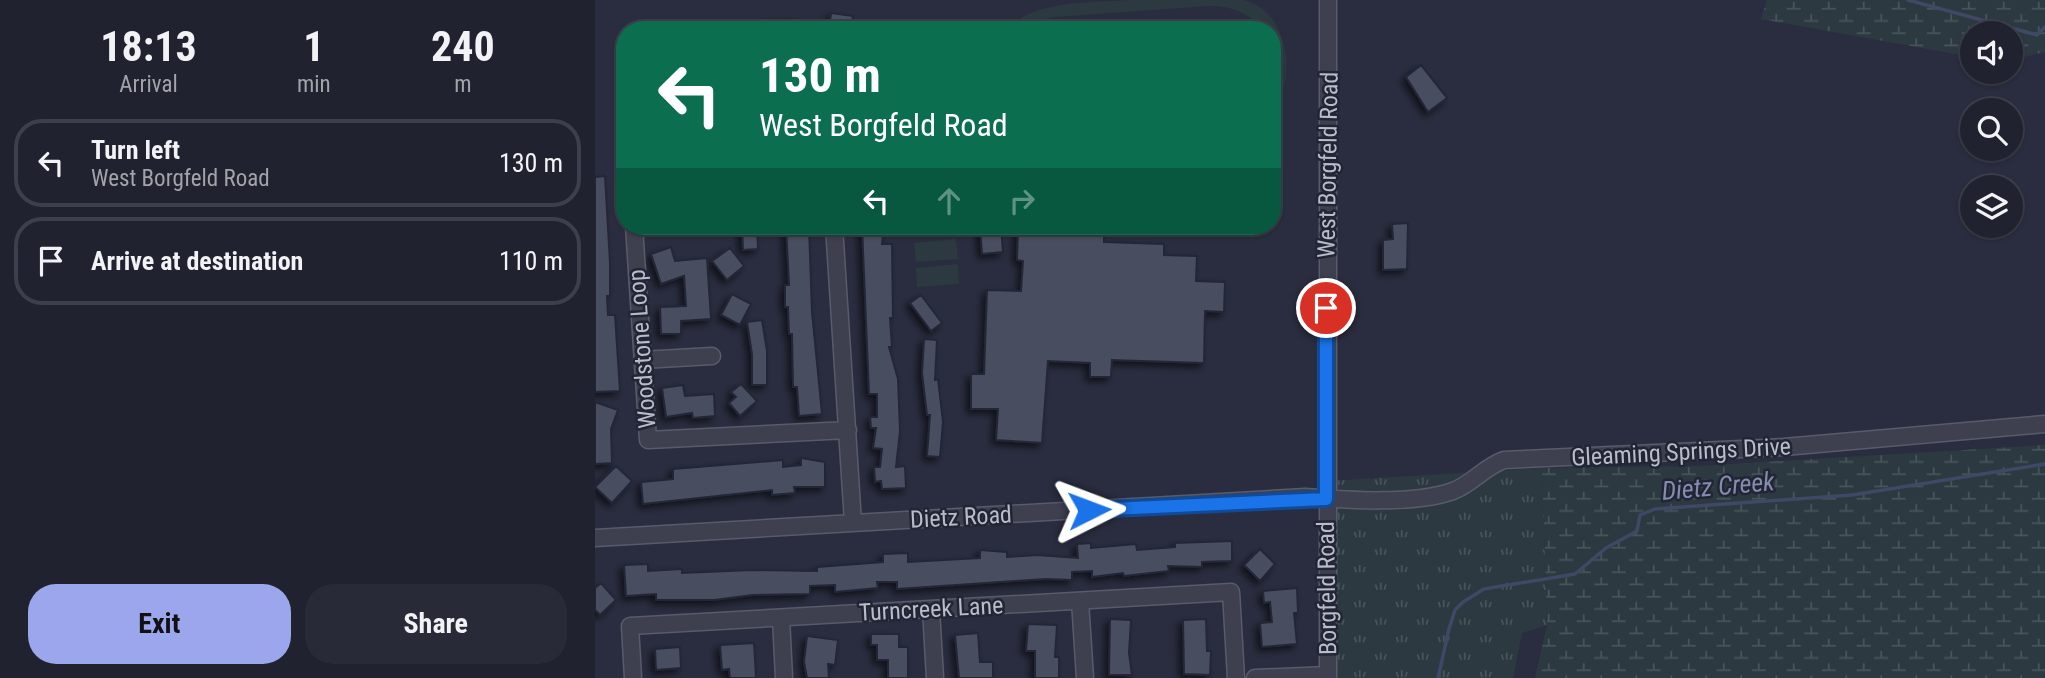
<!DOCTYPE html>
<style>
body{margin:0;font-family:"Roboto Condensed",sans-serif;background:#282a37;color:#f1f3f6;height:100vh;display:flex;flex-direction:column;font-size:26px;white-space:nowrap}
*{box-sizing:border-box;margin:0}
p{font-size:23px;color:#a2a4aa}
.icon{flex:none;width:38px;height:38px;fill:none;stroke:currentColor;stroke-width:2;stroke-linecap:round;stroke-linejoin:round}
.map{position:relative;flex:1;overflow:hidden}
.sheet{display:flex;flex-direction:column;background:#20222f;width:595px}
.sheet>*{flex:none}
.hud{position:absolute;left:21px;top:21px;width:665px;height:214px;border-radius:28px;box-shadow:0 2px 5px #0004,0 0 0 2px #3d3f4b;background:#0b6e4f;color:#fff;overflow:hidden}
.fabs{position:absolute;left:1365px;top:21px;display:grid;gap:14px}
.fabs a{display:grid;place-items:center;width:63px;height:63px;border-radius:50%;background:#20222f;box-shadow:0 2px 5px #0004,0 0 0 2px #3d3f4b;font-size:35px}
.pin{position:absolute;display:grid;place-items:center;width:60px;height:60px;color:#fff;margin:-30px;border:4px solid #fff;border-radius:50%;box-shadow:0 2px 7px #0007}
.me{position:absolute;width:77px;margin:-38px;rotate:87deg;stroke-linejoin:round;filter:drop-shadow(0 0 5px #0008)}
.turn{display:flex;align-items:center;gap:24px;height:147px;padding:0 28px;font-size:32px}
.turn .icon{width:91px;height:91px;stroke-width:2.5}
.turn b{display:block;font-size:49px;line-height:60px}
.lanes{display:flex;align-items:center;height:66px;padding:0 28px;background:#0003;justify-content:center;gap:35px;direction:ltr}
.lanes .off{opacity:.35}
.eta{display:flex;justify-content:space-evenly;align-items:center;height:119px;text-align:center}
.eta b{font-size:42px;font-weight:700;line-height:49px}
.action{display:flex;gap:14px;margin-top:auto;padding:14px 28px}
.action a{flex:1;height:80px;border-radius:28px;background:#9ca6ed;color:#111;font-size:28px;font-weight:700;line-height:80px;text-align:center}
.action a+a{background:#282a37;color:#f1f3f6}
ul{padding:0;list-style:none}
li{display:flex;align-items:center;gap:21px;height:88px;margin:0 14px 10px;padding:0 14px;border:4px solid #3d3f4b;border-radius:28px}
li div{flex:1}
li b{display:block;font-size:26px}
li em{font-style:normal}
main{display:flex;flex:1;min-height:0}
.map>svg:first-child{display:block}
</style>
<main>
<section class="sheet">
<div class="eta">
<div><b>18:13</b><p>Arrival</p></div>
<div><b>1</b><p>min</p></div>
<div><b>240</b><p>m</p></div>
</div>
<ul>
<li><svg class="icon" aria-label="left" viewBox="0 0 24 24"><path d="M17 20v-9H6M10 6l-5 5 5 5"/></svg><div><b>Turn left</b><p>West Borgfeld Road</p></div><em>130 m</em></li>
<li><svg class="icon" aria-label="arrive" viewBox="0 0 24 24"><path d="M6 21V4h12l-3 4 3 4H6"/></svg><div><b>Arrive at destination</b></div><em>110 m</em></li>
</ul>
<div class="action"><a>Exit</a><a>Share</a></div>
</section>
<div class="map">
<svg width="1450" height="678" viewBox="0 0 1450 678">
<defs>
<pattern id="wetland-marsh" width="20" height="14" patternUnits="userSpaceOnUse" patternTransform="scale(1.75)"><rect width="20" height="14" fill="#2c3940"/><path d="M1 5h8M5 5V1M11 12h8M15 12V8" fill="none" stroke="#48545a"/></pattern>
<pattern id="park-tufts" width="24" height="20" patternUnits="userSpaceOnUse" patternTransform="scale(1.75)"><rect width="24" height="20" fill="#2c3940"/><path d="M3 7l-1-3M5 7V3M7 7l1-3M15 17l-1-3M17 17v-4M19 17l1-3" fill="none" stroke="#48545a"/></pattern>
<filter id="shadow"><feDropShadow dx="-4" dy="4" stdDeviation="3.5" flood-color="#0009"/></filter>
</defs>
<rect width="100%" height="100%" fill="#2a2d3f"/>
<path fill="#2c3940" d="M533,0C561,0 588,0 615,0C625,0 638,0 648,0C696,11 702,80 677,114L682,64L677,30H669C654,13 637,6 614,6L459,17C441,20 428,30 409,30C441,0 491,3 533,0Z
M635,19L636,30H484Z
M361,239L363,259L321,262L319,243Z
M363,264L364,284L322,287L321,268Z"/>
<path fill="url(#wetland-marsh)" d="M1172,0H1450V52L1416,60V33H1377V57L1166,19Z
M1450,445V678H940L952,625L947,468L1104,466Z"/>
<path fill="url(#park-tufts)" d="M947,468L952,625L927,633L918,678H733V481Z"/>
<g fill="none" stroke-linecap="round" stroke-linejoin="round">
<path stroke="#414766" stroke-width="3.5" d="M1313,0L1442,35L1450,27
M843,678L854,629L860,610L868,602L889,589L980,574L1011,548L1042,531L1045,515L1060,509L1257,495L1450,464"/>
</g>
<path fill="#494d61" stroke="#242737" stroke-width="2" filter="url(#shadow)" d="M236,13L258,16L256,30H234Z
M195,19L225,26V30H156L155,23Z
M826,65L852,98L833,112L811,77Z
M10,176L15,263V296H12L13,315H20L25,391L0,392V177Z
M813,223L812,269L788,270V240L798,239L797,224Z
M147,226H162L163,249L148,250Z
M191,226H214L217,312L227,414L204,416L202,387H198L197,334H194L193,307H190V285H194Z
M267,226H289L287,244H297L298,318H295L297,347H294L303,379L305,431L301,467L310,466L311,488L287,489L286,481L280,482L279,467H285L287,449L278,448L281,428H276L275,417H282V394H274Z
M385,226H406L408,252L387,254Z
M423,226H509V242L569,244V255L602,256L601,281L630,282L629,312L610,311L609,363L517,360L516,377H495V363L453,361L447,443L401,440L403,409H376V374H389L392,290L426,291L428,261L422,260Z
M76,247L80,261L112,258L116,319L86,321V334H66L65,307L91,306L89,276L66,284L56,254Z
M135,248L149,266L132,280L117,261Z
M137,294L156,304L145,325L126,315Z
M326,295L347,323L336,331L315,303Z
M167,320L172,351V385H157V354L152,322Z
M329,339L342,340L340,380L343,379L348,422L345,457L332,456L335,415H332L327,373Z
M146,384L162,401L145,416L134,403L141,397L136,392Z
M88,385L90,396L119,394L120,416L98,418L97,413L71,417L67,388Z
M0,402L23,410L16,429L17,463L0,464Z
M206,458L230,462V487H199L200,493L177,495V490L48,504L46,482L78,479V469L188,460V467L206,465Z
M21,466L37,481L17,503L0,487Z
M637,541V561L607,562V567L573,566L574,571L529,576L528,573L497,577V571L477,572V580L451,579L302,589V582H282L283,588L240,592V585L215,586V594L158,595L119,600H61V594L31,596L29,565L53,564V571L87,569V573L157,570L222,571V567L288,562V554L313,553V562L385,558V550L412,552V557L442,555L483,558L482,544L496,543V548L541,544L542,550L580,547V543Z
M665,549L680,564L665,581L649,565Z
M6,583L21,600L5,615L0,610V588Z
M702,588L703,613H699L702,644L667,647L665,623L677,622L675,602L669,603L668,591Z
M515,619L536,620L534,653L537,675H514Z
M611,619L612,651H616L615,675L589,674L588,620Z
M433,624L462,625L460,657H464V678H440V651H431Z
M383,633L385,662H398V678H364L360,635Z
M276,634H304V647H313V678H293V660H282V645H276Z
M212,636L243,640L240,665L233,664L234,678H212L209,662Z
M159,643L161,678H135L134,669L127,670L125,645Z
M85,647L86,668L61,670L60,649Z"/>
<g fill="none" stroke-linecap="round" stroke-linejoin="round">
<defs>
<path id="minor" d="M733,0V678
M30,87V102
M39,226L53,440L253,430
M239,226L258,523
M47,360L117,356
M0,538L710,497C751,500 819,505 858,491C877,484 889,467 909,460L1189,447L1450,424
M485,601L490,678
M336,609L340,678
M186,618L189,678
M38,678L35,626L636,592L641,678
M660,678L733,675"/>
</defs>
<use href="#minor" stroke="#585b6a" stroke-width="19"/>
<use href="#minor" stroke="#3e4050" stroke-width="16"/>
</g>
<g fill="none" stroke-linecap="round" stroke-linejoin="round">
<defs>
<path id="route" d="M494,510L731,499V308"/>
</defs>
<use href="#route" stroke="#114b97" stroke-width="18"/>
<use href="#route" stroke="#1a73e8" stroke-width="12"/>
</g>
<g text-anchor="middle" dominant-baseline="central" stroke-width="5" stroke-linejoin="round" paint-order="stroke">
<g font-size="24" fill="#babcca" stroke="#222535">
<text transform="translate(733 165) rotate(-89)">West Borgfeld Road</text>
<text transform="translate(47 349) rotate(-94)">Woodstone Loop</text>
<text transform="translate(1086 452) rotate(-3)">Gleaming Springs Drive</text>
<text transform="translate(366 517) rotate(-3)">Dietz Road</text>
<text transform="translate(732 588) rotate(-91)">Borgfeld Road</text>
<text transform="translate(336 609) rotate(-3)">Turncreek Lane</text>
</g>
<g font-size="26" font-style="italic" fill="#868cad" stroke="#222535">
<text transform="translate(1123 486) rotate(-5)">Dietz Creek</text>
</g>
</g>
</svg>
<div class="fabs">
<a><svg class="icon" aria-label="sound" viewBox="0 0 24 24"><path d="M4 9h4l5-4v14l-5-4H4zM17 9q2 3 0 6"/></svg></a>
<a><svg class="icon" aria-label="search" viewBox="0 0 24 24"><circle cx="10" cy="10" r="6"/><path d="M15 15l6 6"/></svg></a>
<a><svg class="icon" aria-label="layers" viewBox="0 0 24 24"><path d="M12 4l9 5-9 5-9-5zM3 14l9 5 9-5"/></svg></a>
</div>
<div class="pin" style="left:731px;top:308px;background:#d93025"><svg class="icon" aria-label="arrive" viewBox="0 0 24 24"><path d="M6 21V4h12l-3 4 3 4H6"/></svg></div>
<svg class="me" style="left:494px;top:510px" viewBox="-20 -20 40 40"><path d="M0-17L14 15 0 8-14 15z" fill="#1a73e8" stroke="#fff" stroke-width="4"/></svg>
<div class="hud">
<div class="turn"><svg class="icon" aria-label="left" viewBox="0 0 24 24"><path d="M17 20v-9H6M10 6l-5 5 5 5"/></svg><div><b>130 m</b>West Borgfeld Road</div></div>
<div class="lanes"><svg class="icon" aria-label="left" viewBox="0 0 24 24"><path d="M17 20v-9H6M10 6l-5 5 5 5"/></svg><svg class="icon off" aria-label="ahead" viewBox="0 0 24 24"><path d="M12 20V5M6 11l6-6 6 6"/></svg><svg class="icon off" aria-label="right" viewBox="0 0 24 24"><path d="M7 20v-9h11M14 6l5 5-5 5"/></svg></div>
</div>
</div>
</main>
